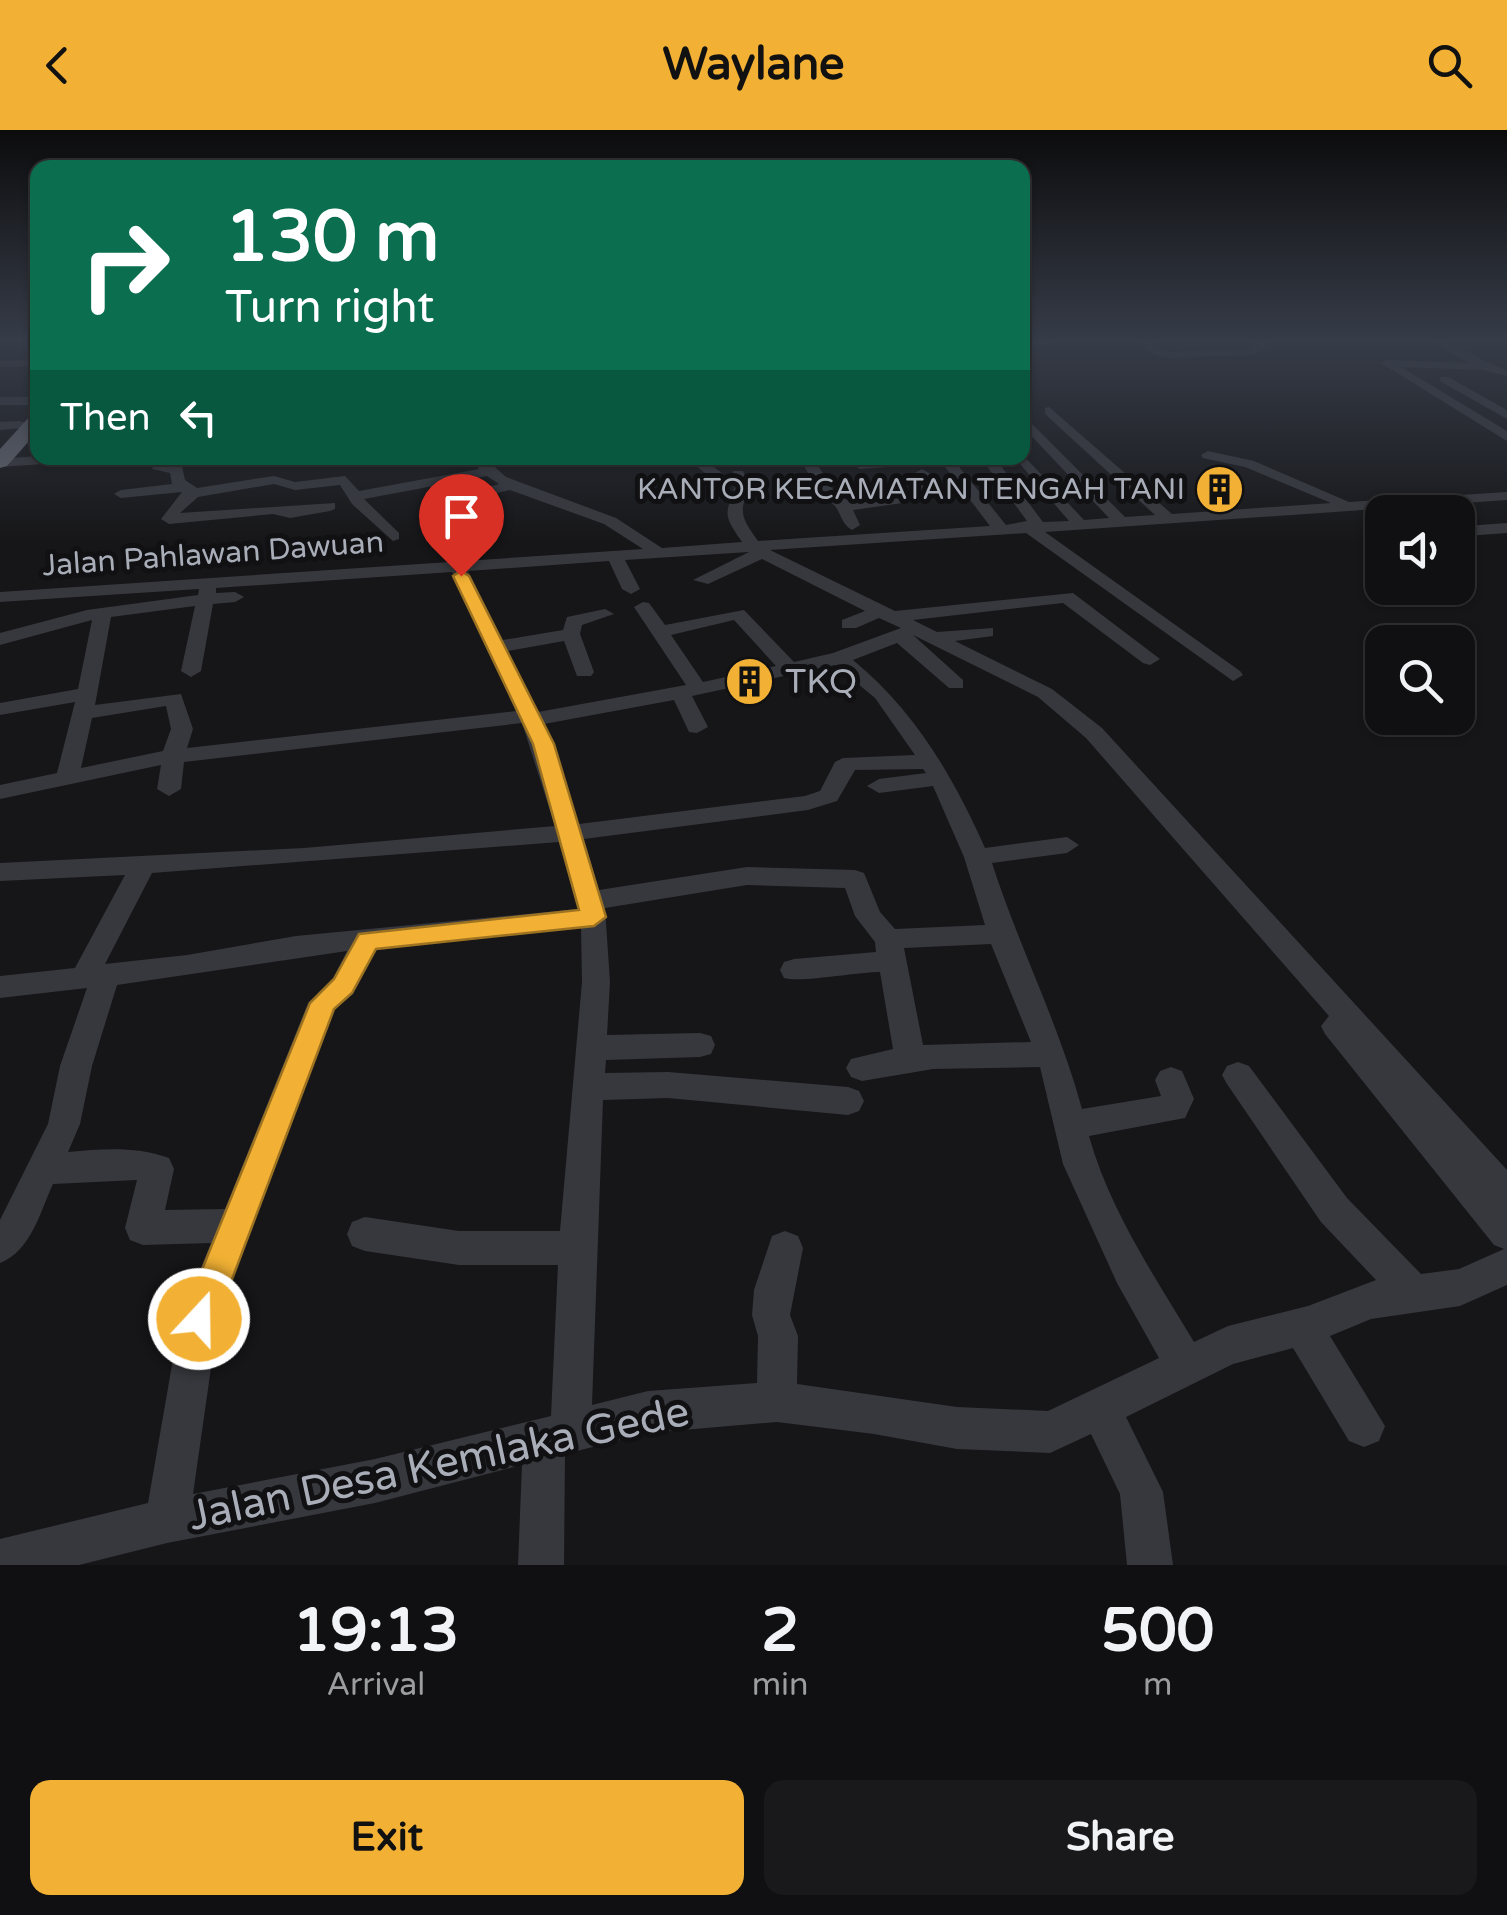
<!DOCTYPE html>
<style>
body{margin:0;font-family:"Varela Round",sans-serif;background:#19191b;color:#f1f3f6;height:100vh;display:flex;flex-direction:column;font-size:38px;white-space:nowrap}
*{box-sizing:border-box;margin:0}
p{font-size:32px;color:#9c9d9f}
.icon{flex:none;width:55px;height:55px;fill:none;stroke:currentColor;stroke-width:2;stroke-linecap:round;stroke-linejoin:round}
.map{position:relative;height:1435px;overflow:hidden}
.panel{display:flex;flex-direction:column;background:#101012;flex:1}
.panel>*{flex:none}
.hud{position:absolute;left:30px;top:30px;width:1000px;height:305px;border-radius:20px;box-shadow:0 2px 8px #0004,0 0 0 2px #303032;background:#0b6e4f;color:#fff;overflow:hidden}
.tools{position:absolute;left:1365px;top:365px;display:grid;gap:20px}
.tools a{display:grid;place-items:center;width:110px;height:110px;border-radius:20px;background:#101012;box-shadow:0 2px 8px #0004,0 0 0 2px #303032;font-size:50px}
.pin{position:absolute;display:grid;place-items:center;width:85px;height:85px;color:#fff;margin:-102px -42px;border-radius:50% 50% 50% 0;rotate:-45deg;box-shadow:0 0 10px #0007}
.pin .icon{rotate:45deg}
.me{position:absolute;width:110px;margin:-55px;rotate:21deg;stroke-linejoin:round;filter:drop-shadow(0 0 8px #0008)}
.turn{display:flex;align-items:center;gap:35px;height:210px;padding:0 30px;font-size:45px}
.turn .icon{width:130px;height:130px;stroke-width:2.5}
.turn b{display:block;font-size:70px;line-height:85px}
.then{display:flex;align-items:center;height:95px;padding:0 30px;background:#0003;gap:20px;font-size:38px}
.eta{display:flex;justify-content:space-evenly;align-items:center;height:170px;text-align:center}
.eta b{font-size:60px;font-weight:700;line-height:70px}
.cta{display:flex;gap:20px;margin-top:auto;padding:20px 30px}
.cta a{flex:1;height:115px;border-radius:20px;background:#f2b134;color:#111;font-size:40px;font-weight:700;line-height:115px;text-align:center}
.cta a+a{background:#19191b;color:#f1f3f6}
header{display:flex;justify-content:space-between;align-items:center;height:130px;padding:0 30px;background:#f2b134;color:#111;font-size:45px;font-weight:700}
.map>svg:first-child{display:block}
</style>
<header><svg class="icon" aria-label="back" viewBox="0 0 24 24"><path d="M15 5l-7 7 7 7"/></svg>Waylane<svg class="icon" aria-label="search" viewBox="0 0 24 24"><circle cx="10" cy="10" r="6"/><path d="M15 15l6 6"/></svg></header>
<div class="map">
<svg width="1507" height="1435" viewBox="0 0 1507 1435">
<rect width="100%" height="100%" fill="#161618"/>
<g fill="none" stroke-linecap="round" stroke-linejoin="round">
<path fill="#37383d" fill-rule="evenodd" d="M1022,212H1054L1055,214L1022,218Z
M1139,212H1151L1169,222L1252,219V212H1263L1266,217L1255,225L1169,228L1155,225Z
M1435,212C1460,212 1482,233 1507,240V246L1483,240L1401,237L1507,301V311L1381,233L1387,230L1468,233Z
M38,230V236L0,237V231Z
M1440,247H1448L1507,280V289L1440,251Z
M0,267H38V275H0Z
M1049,277L1172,384L1331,373L1245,337L1203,328L1201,325L1208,321L1254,331L1349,372L1507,362V370L1045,402L1240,541L1243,545L1233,551L1026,403L770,420L895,481L1073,463L1160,529L1150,535L1143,533L1063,473L913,490L937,502L993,498V506L955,511L1052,559L1102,598L1507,1040V1155L1460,1176L1371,1189L1330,1206L1385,1296L1379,1311L1364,1317L1349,1311L1293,1218L1233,1234L1126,1287L1163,1362L1173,1435H1127L1120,1364L1091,1304L1050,1323L957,1319L874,1304L777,1292L648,1303L565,1324L564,1435H518L522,1335L375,1373L167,1413L79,1435H0V1409L148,1373L180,1189L211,1113L143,1115L130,1110L125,1098L137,1050L53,1054C40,1082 31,1121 0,1133V1090L48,994L60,936L87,858L0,868V846L75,838L125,745L0,751V733L304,718L555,696L522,593L184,632L181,659L169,666L157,659L161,635L0,669V655L57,643L75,572L0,585V573L78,559L92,490L0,515V503L87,480L198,465L199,459L0,472V462L643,419L604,394L510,360L461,371V365L499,354L487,346L364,369L399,403V409L393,411L352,374L340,355L295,360L274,354L198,367L180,383L335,373V379L330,381L290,388L273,384L169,394L161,389L182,362L121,368L114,364L121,360L172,354L170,343L152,339L158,328H172L168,335L182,336L185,350L197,358L274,346L295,352L345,346L359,361L479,339L471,328H485L506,347L616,388L662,418L742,412C723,384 725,386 735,356L719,355L687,328H702L727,347H732L733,341H743L750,358C737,382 743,390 758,411L990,396L942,333L860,339L853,335C873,323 926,328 952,328L1006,395L1027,391L981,328H995L1043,392L1069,391L1015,328H1022V324L1084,390L1109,388L1022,296V284L1125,387L1155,385L1045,284V278ZM749,422L693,450L708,454L762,429L865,481L842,490V498H856L879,488L901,498L833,523L794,532L744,480L665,495L649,473L643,472L634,477L686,555L538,582L508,521L564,511L577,546H591L594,542L580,504L582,495L614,484L605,479L567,487L563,500L503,510L468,441L609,431L622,459L631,464L640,459L625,430ZM452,442L517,581L187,618L193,599L181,564L95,575L111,487L195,476L181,541L191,547L201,541L213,474L235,472L244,467L235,462L216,463V458ZM734,490L776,536L703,552L671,505ZM913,505L1038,567L1086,608L1329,886L1321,896L1325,904L1494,1115L1504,1119L1459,1139L1421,1144L1347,1068L1249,936L1238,932L1227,936L1222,945L1227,954L1321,1092L1376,1150L1308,1176L1228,1196L1194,1212C1155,1147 1109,1079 1089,1006L1185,988L1194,969L1182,941L1171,937L1160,941L1155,950L1161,966L1082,979C1059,894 1019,817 992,733L1067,723L1079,715L1067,707L985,718C953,646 914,580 853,530L897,513L949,558H963V550ZM835,535L875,568L915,625L843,628L835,632L820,661L805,666L579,694L544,594L674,570L689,602L697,603L708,597L692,566ZM166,576L171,599L163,621L81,638L92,588ZM923,639L926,643L879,649L867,656L879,663L933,656L964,727L985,795L895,799L880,782L864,743L855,740L747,737L599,760L584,709L808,680L837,671L855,640ZM559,712L578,779L296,806L187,825L105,834L152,743ZM747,755L845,758L855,786L875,812L876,822L794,829L784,832L780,840L784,848C801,853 856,842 880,842L893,919L851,929L846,938L851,947L862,951L933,939L1040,937L1063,1034L1117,1153L1159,1228L1048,1281L957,1277L797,1254L798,1206L790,1185L803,1118L798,1106L785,1101L772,1106L754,1160L752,1185L758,1206L757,1253L648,1261L592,1275L603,970L668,968L848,985L859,981L864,971L859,961L848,957L668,942L605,943L606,930L700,927L711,924L715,915L711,906L700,903L607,905L610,852L605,778ZM581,798L582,852L560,1101H459L365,1087L352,1092L347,1104L352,1116L365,1121L459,1135H558L551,1286L375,1329L193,1364L218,1189L335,879L353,864L377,818ZM991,814L1031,912L923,915L904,818ZM347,821L333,848L308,873L225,1079L165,1080L174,1039L169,1028C135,1016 103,1019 68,1022L80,994L92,936L117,855Z
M19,291L24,292V298L0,300V292Z
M38,326V328H79L72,332L0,337V329Z
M760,328L814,329L835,363L849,371L922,362L915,343L922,339L929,343L938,365L931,369L853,380L860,395L852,400C841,394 841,382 834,375C821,363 813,352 804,336Z
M1507,393V403L1466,406L1458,401L1466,396Z"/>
<path fill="#63666e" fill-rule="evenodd" d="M38,283V301L7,336L0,338V319L31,285Z"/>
</g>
<linearGradient id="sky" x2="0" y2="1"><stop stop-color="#0c0c0d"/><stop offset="0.51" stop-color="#363c48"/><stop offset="1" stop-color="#363c48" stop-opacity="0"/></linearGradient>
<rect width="1507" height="413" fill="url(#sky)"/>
<path fill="#f2b134" stroke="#9d7322" stroke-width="2.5" d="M461,441L469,446L554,614L606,787L594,796L376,819L352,863L334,879L217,1189L212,1201L199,1207L187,1201L182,1189L310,873L334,849L359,804L579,780L533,614L453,446Z"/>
<defs>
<symbol id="building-disc" viewBox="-11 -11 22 22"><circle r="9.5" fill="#f2b134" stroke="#111113"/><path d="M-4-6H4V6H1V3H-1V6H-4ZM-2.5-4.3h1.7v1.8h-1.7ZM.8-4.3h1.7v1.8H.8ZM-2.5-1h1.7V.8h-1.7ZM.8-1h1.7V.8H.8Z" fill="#111"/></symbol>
</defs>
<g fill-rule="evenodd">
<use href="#building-disc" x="1192" y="332" width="55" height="55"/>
<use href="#building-disc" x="722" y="524" width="55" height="55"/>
</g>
<g text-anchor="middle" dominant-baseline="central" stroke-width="10" stroke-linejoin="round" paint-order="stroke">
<g font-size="30" fill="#a8adb8" stroke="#111113" text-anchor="end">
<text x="1185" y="359">KANTOR KECAMATAN TENGAH TANI</text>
</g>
<g font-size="30" fill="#a8adb8" stroke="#111113">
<text transform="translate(213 424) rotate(-4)">Jalan Pahlawan Dawuan</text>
</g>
<g font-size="35" fill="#a8adb8" stroke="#111113" text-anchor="start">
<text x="785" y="552">TKQ</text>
</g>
<g font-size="42" fill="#a8adb8" stroke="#111113">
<text transform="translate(439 1334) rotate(-12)">Jalan Desa Kemlaka Gede</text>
</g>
</g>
</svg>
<div class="tools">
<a><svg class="icon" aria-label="sound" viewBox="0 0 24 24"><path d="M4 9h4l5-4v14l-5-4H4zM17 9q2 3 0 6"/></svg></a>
<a><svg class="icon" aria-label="search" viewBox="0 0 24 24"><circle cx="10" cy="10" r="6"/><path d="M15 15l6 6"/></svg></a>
</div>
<div class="pin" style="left:461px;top:446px;background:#d93025"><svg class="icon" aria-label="arrive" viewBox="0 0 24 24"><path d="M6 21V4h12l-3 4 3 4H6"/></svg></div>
<svg class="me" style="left:199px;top:1189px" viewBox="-20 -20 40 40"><circle r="17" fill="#f2b134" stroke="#fff" stroke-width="3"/><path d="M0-11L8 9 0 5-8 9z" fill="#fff"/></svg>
<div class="hud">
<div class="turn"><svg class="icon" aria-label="right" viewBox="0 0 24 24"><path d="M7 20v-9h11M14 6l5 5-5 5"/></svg><div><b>130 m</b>Turn right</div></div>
<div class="then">Then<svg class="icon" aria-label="left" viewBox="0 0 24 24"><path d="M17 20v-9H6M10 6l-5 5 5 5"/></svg></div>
</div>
</div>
<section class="panel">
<div class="eta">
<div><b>19:13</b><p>Arrival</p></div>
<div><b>2</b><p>min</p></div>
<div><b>500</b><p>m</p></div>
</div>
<div class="cta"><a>Exit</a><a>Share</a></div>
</section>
